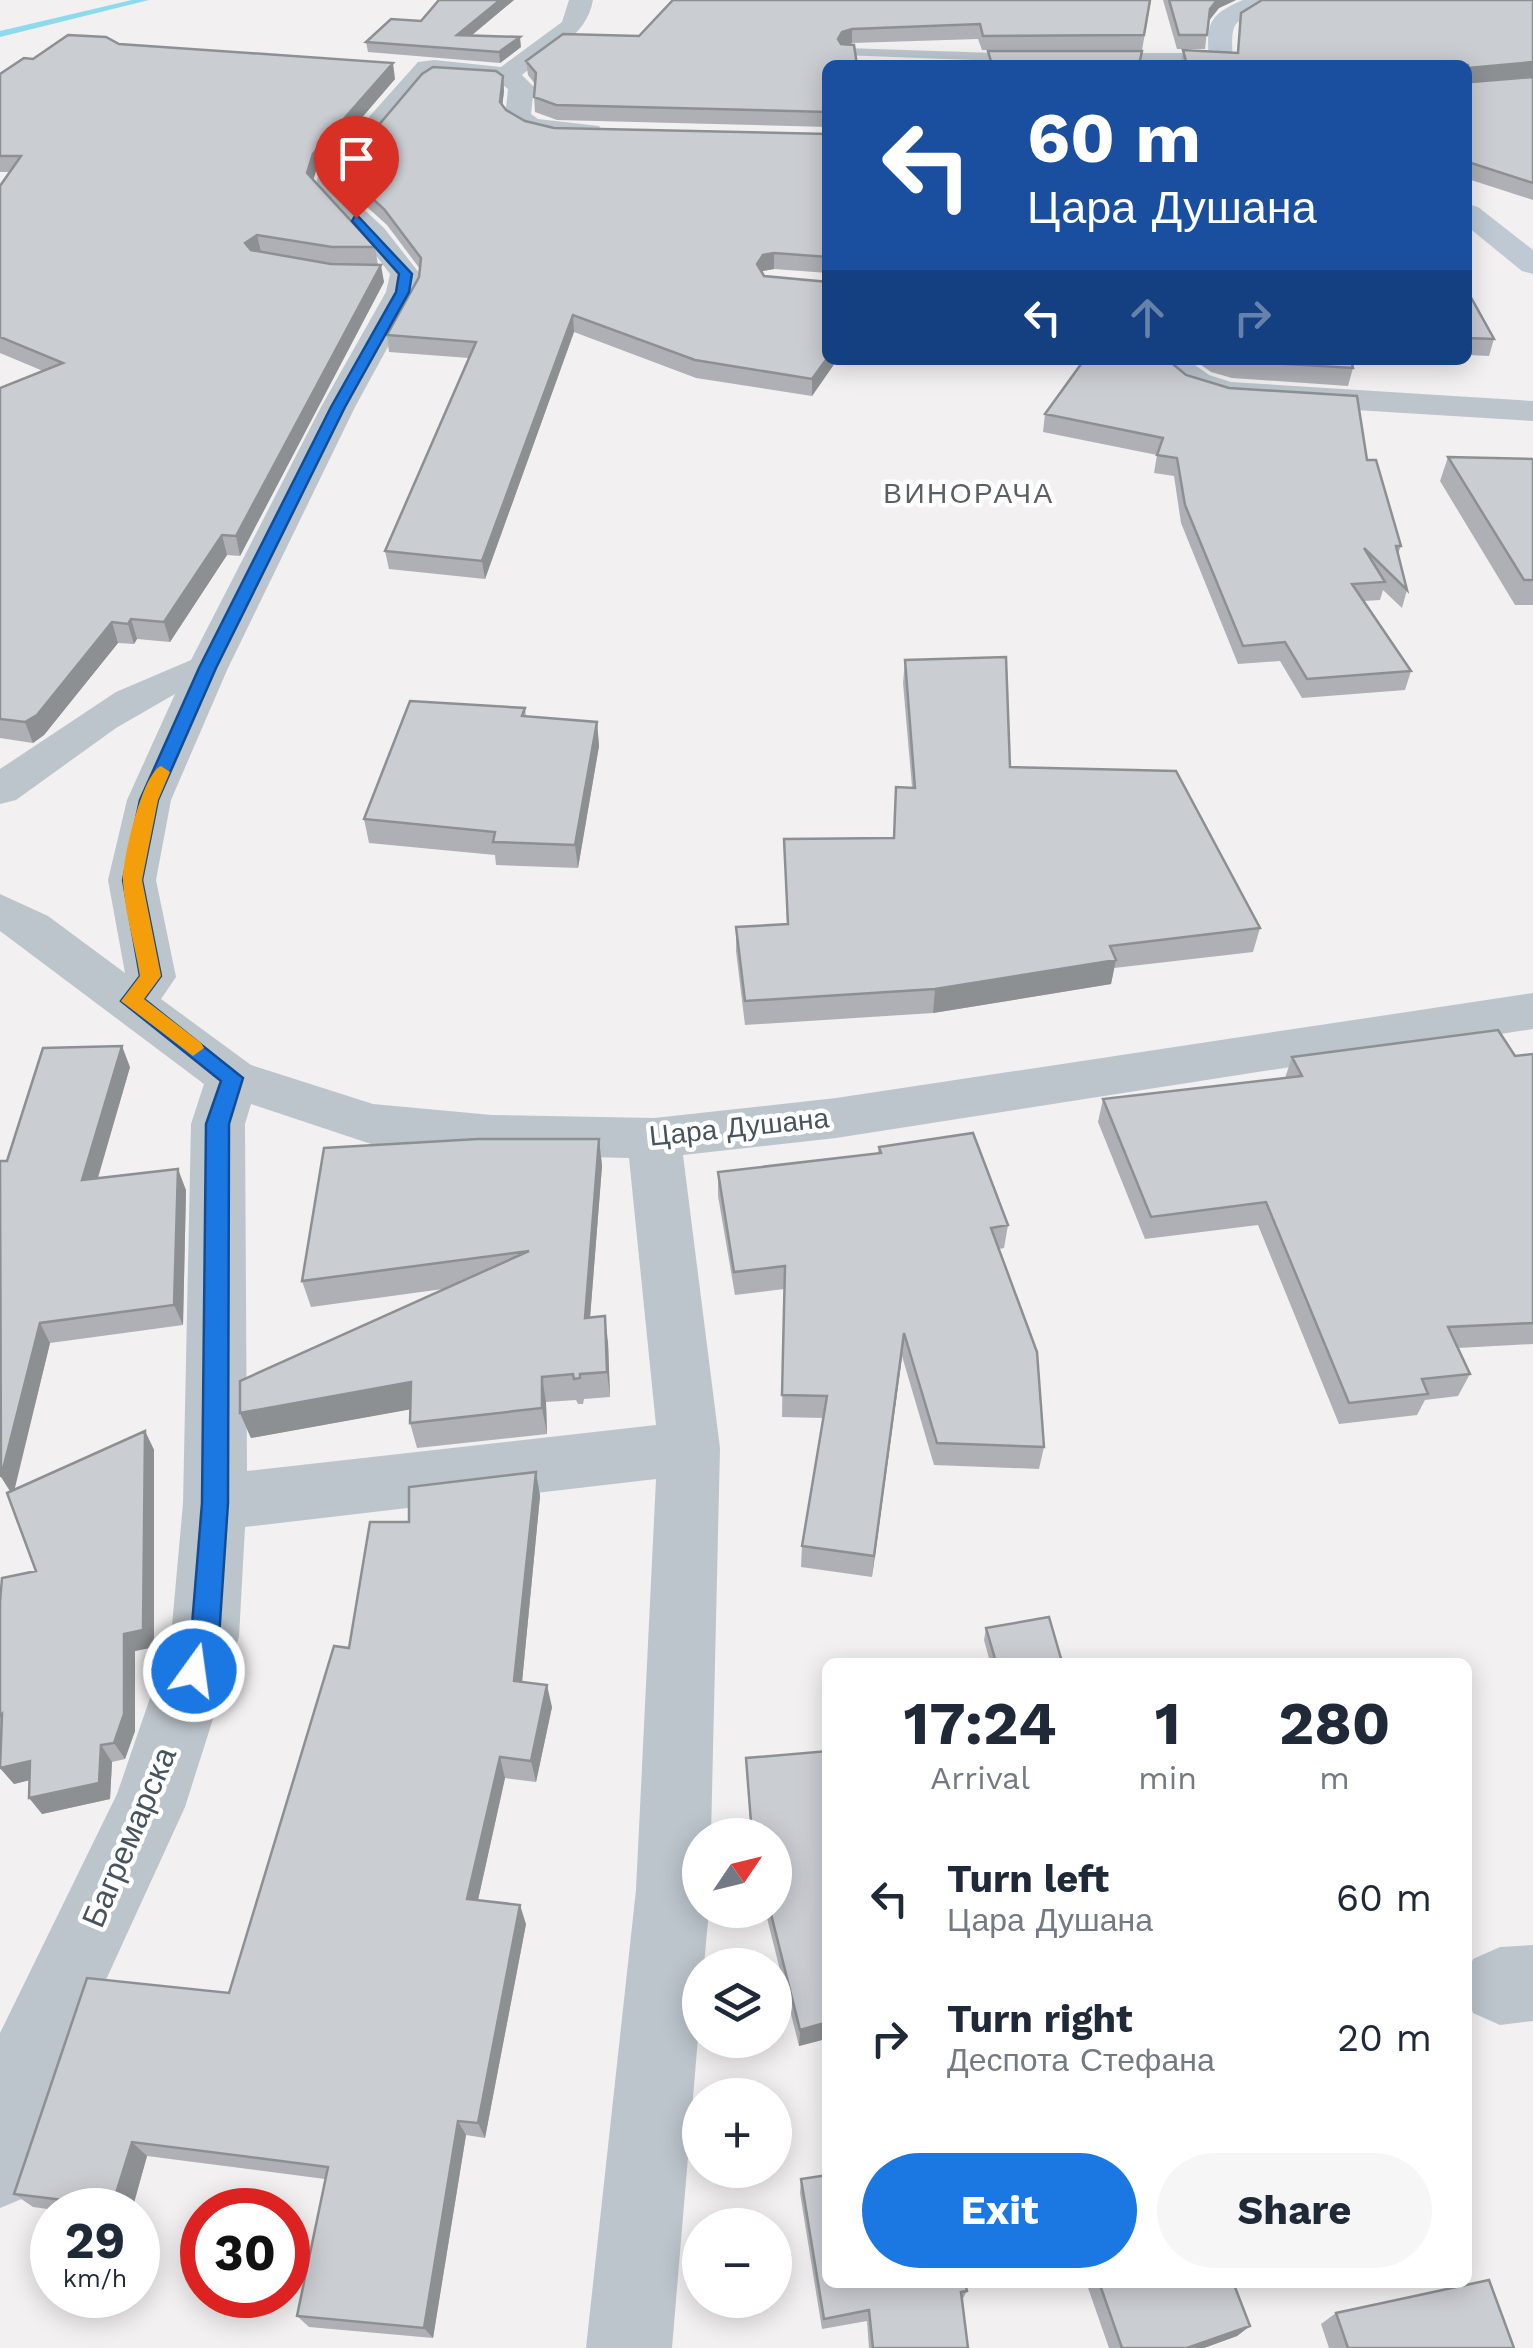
<!DOCTYPE html>
<meta charset="utf-8">
<style>
body{margin:0;font-family:"Work Sans",sans-serif;background:#f6f6f7;color:#1f2937;height:100vh;display:flex;flex-direction:column;font-size:38px;white-space:nowrap}
*{box-sizing:border-box;margin:0}
p{font-size:32px;color:#747a83}
.icon{flex:none;width:55px;height:55px;fill:none;stroke:currentColor;stroke-width:2;stroke-linecap:round;stroke-linejoin:round}
.map{position:relative;flex:1;overflow:hidden}
.sheet{position:absolute;left:822px;top:1658px;width:650px;height:630px;display:flex;flex-direction:column;background:#fff;border-radius:15px;box-shadow:0 5px 25px #0003}
.sheet>*{flex:none}
.hud{position:absolute;left:822px;top:60px;width:650px;height:305px;border-radius:15px;box-shadow:0 5px 25px #0003;background:#1a4fa0;color:#fff;overflow:hidden}
.needle{width:65px;rotate:55deg}
.controls{position:absolute;left:682px;top:1818px;display:grid;gap:20px}
.controls a{display:grid;place-items:center;width:110px;height:110px;border-radius:50%;background:#fff;box-shadow:0 5px 25px #0003;font-size:50px}
.speed{position:absolute;left:30px;top:2188px;display:flex;gap:20px;font-size:50px;font-weight:700;text-align:center}
.speed>*{display:grid;place-content:center;width:130px;height:130px;border-radius:50%;background:#fff;box-shadow:0 5px 25px #0003;line-height:1}
.speed small{font-size:25px;font-weight:400}
.speed .limit{border:15px solid #d22;background:#fff;color:#111}
.pin{position:absolute;display:grid;place-items:center;width:85px;height:85px;color:#fff;margin:-102px -42px;border-radius:50% 50% 50% 0;rotate:-45deg;box-shadow:0 0 10px #0007}
.pin .icon{rotate:45deg}
.me{position:absolute;width:110px;margin:-55px;rotate:14deg;stroke-linejoin:round;filter:drop-shadow(0 0 8px #0008)}
.turn{display:flex;align-items:center;gap:35px;height:210px;padding:0 40px;font-size:45px}
.turn .icon{width:130px;height:130px;stroke-width:2.5}
.turn b{display:block;font-size:70px;line-height:85px}
.lanes{display:flex;align-items:center;height:95px;padding:0 40px;background:#0003;justify-content:center;gap:50px;direction:ltr}
.lanes .off{opacity:.35}
.eta{display:flex;justify-content:space-evenly;align-items:center;height:170px;text-align:center}
.eta b{font-size:60px;font-weight:700;line-height:70px}
.button{display:flex;gap:20px;margin-top:auto;padding:20px 40px}
.button a{flex:1;height:115px;border-radius:60px;background:#1b77e2;color:#fff;font-size:40px;font-weight:700;line-height:115px;text-align:center}
.button a+a{background:#f6f6f7;color:#1f2937}
ul{padding:0;list-style:none}
li{display:flex;align-items:center;gap:30px;height:140px;padding:0 40px}
li div{flex:1}
li b{display:block;font-size:38px}
li em{font-style:normal}
.map>svg:first-child{display:block}
</style>
<div class="map">
<svg width="1533" height="2348" viewBox="0 0 1533 2348">
<rect width="100%" height="100%" fill="#f2f0f0"/>
<g fill="none" stroke-linecap="round" stroke-linejoin="round">
<path fill="#8cdaec" fill-rule="evenodd" d="M132,0H149L0,37V31Z"/>
<path fill="#bcc5cc" fill-rule="evenodd" d="M845,48L1026,54L1032,58L1026,62L841,55Z
M1104,53H1217L1223,57L1217,61L1100,60Z"/>
<path fill="#bcc5cc" fill-rule="evenodd" d="M569,0H593C586,39 549,51 522,75L534,87L531,114L538,119L599,126L603,132L599,138L590,140L522,132L505,117L508,89L499,82L438,76L421,86L343,180L342,189L384,228L420,274L418,292L355,407L228,668L171,800L156,880L176,977L161,999L251,1065L373,1104L492,1115L654,1118L836,1098L1533,993V1029L836,1138L683,1155L720,1448L711,1835H700V1910H709L704,1965H700V2014L672,2348H586L636,1890L656,1479L245,1527L239,1637L185,1807L67,2065L41,2167L29,2196L0,2208V2033L117,1794L171,1637L183,1503L191,1124L204,1084L0,931V894L48,916L125,973L108,880L127,800L175,694L116,728L16,800L0,804V769L116,692L191,660L321,407L386,292L390,274L364,240L314,191L319,173L418,62L434,60L501,67L562,22ZM251,1104L371,1144L492,1155L629,1158L656,1425L247,1471L245,1124Z
M1151,360H1188L1209,375L1231,382L1533,401V421L1227,402L1185,389Z
M1533,1945V2021L1500,2025L1473,2013C1465,1995 1465,1977 1473,1959L1500,1947Z"/>
<path fill="#bec9d3" fill-rule="evenodd" d="M1243,0H1274C1241,33 1229,1 1233,65H1209C1207,26 1205,16 1243,0Z
M1468,204L1478,207L1533,250V274L1522,271L1468,227Z"/>
</g>
<path fill="#aeb0b5" d="M514,0L471,35L521,47L500,63L368,52L366,42L421,21Z
M1151,0L1142,50H982L978,39L852,43L847,45L828,65V127L557,120L535,112L534,97L535,84L528,75L526,61L639,36Z
M1163,0H1236L1219,8L1208,22L1205,49H1177Z
M1533,0V77L1472,82L1533,77V200L1468,179V65H1181L1183,50L1237,53L1241,13Z
M119,44L395,79L316,171L313,180L375,247L378,265L384,282L240,556L227,555L170,642L137,639L134,644L118,643L44,735L33,743L0,738V388L43,371L0,353V186L9,172H0V74L33,59Z
M503,76L504,91L502,105L506,110L525,121L554,128L828,134V273L774,269L763,271L762,273L828,360H837L812,396L696,378L574,332L485,579L389,569L385,551L469,358L389,352L387,335L419,277L420,269L387,225L346,188L343,172Z
M1468,292L1494,339L1489,356L1468,355Z
M1194,360H1351L1353,368L1348,386L1232,378L1211,372Z
M1186,375L1367,460L1401,546L1398,554L1407,590L1402,608L1383,590L1380,600L1364,601L1411,671L1405,690L1302,698L1280,661L1238,664L1181,523L1174,476L1154,473L1157,455L1043,432L1045,414Z
M1448,457L1533,459V605H1515L1440,481Z
M905,660L1010,767L1260,928L1253,952L1114,968L1111,984L933,1013L745,1025L736,951V927L787,924L784,839L893,838L912,787L903,683Z
M525,708L526,716L597,722L599,746L578,868L496,865L495,855L369,843L364,819Z
M1533,1054V1344L1458,1348L1470,1374L1458,1396L1425,1400L1417,1415L1339,1424L1258,1225L1145,1239L1098,1122L1103,1099L1285,1078L1292,1057L1515,1056Z
M130,1067L98,1178L186,1190L183,1325L50,1343L14,1489L145,1431L154,1450V1647L135,1651V1731L125,1759L112,1762L110,1799L42,1814L29,1780L14,1784L0,1768V1602L36,1571L10,1491L7,1161Z
M599,1139L602,1166L590,1317L608,1342L610,1397L584,1399L583,1404H578L576,1400L546,1402L547,1434L417,1448L410,1423V1409L251,1438L240,1413L443,1289L311,1307L302,1281Z
M879,1147L1008,1225L1004,1248L999,1249L1044,1447L1039,1469L934,1465L902,1356L872,1577L801,1567L802,1546L823,1418L782,1417L784,1289L735,1295L718,1196V1172L878,1153Z
M536,1472L540,1496L522,1682L552,1707L536,1782L505,1778L478,1900L526,1924L485,2138L466,2135L433,2338L309,2327L297,2316L325,2179L147,2156L132,2210H55L33,2207L14,2194L229,1993L349,1648L409,1522Z
M986,1628L1062,1662H990L984,1640Z
M828,1751V2070L822,2040L799,2046L765,1910H775V1835H751L746,1758Z
M801,2179L967,2291L962,2300L968,2348H869L867,2321L822,2329L800,2193Z
M1086,2282H1233L1250,2326L1237,2336L1204,2348H1109Z
M1336,2313L1514,2348H1329L1321,2324Z"/>
<path fill="#8d9093" d="M500,0H514L471,36L457,35Z
M1217,0H1236L1219,8L1207,23L1210,9Z
M852,29V43L842,46L838,39L842,32Z
M520,37L521,47L500,63L499,52Z
M1533,62V76L1468,82L1469,68Z
M393,63L395,79L316,171L310,190L307,173L313,154Z
M503,76L504,91L501,117L500,102Z
M257,235L261,252L248,261L245,243Z
M774,253V269L763,271L757,280V264L763,255Z
M381,265L384,282L240,556L236,536Z
M573,315L574,332L485,579L482,561Z
M828,357V360H837L812,396V379Z
M222,535L227,555L170,642L164,622Z
M131,619L137,639L134,644L128,624Z
M112,622L118,643L44,735L33,743L25,722Z
M597,722L599,746L578,868L575,845Z
M1116,960L1111,984L933,1013L935,989Z
M122,1046L130,1067L91,1201L82,1180Z
M599,1139L602,1166L588,1344L585,1318Z
M178,1169L186,1190L183,1325L174,1305Z
M605,1316L608,1342L610,1397L607,1372Z
M40,1323L50,1343L13,1496L1,1477Z
M904,1333L902,1356L872,1577L874,1556Z
M542,1377L546,1402L547,1434L542,1408Z
M411,1382L418,1408L251,1438L240,1413Z
M145,1431L154,1450V1647L135,1651V1731L125,1759L114,1743Z
M536,1472L540,1496L520,1703L514,1681Z
M547,1685L552,1707L536,1782L531,1761Z
M101,1745L112,1762L110,1799L42,1814L29,1798Z
M500,1757L505,1778L474,1918L467,1899Z
M30,1761L43,1777L14,1784L0,1768Z
M520,1905L526,1924L485,2138L478,2123Z
M824,2023L822,2040L799,2046L800,2030Z
M458,2121L466,2135L433,2338L424,2328Z
M132,2142L147,2156L132,2210H118L112,2206Z
M1250,2326L1237,2336L1204,2348H1187Z"/>
<path fill="#cacdd2" stroke="#8d9093" stroke-width="2.5" d="M439,0H500L457,35L520,37L499,52L366,42L391,19L421,21Z
M673,0H1150L1144,35L983,36L980,24L852,29L842,32L838,39L841,44L854,45L857,65H828V112L556,105L534,97L536,73L526,61L563,34L639,36Z
M1169,0H1217L1210,9L1207,35H1179Z
M1262,0H1533V62L1469,68L1468,78L1472,82L1533,77V183L1468,162V65H1187L1183,50L1238,53L1241,13Z
M68,35L106,37L119,44L393,63L313,154L307,173L375,247H332L257,235L245,243L251,250L331,264L381,265L236,536L222,535L164,622L131,619L128,624L112,622L37,715L25,722L0,719V388L63,363L0,337V186L21,156H0V74L24,58L33,59Z
M988,51H1142L1139,65H992Z
M433,67L496,71L503,76L500,102L506,110L525,121L554,128L828,134V257L774,253L763,255L757,264L764,276L828,282V357L812,379L695,360L573,315L482,561L385,551L476,342L387,335L419,277L421,258L384,209L343,172L344,166L422,74Z
M1468,292L1494,339L1468,338Z
M1084,360H1168L1186,375L1229,388L1357,396L1367,460H1376L1401,546H1396L1407,590L1364,548L1385,582L1352,584L1411,671L1307,679L1285,642L1243,646L1185,505L1177,458L1157,455L1163,438L1045,414Z
M1232,360H1351L1353,368L1235,361Z
M1448,457L1533,459V580H1524Z
M1006,657L1010,767L1176,771L1260,928L1110,946L1116,960L935,989L745,1001L736,927L788,924L784,839L894,838L896,787L915,788L905,660Z
M410,701L525,708L522,716L597,722L575,845L493,842L495,832L364,819Z
M1498,1030L1515,1056L1533,1054V1323L1448,1327L1470,1374L1422,1379L1428,1394L1349,1403L1266,1202L1151,1217L1103,1099L1302,1076L1292,1057Z
M122,1046L82,1180L178,1169L174,1305L40,1323L1,1477L0,1161H7L43,1048Z
M973,1133L1008,1225L991,1228L1037,1352L1044,1447L937,1443L904,1333L874,1556L802,1546L827,1396L782,1395L785,1266L734,1272L718,1172L881,1153L879,1147Z
M478,1139H599L585,1318L605,1316L607,1372L580,1374V1378L574,1379L573,1374L542,1377V1408L410,1423L411,1382L240,1413V1381L529,1251L302,1281L324,1148Z
M145,1431L143,1630L124,1634V1714L114,1743L101,1745L99,1783L29,1798L30,1761L0,1768L2,1714L0,1716V1602L2,1578L36,1571L7,1493Z
M536,1472L514,1681L547,1685L531,1761L500,1757L467,1899L520,1905L478,2123L458,2121L424,2328L297,2316L328,2167L132,2142L112,2206L14,2194L87,1978L229,1993L334,1646L349,1648L370,1522H409V1487Z
M1049,1617L1062,1662H996L986,1628Z
M828,1751V2045L824,2023L800,2030L770,1910H775V1835H752L746,1758Z
M828,2175V2282H965L967,2291L961,2292L968,2348H873L869,2310L824,2319L801,2179Z
M1489,2280L1514,2348H1348L1336,2313Z
M1099,2282H1233L1250,2326L1187,2348H1122Z"/>
<path fill="#1b77e2" stroke="#124d93" stroke-width="2.5" d="M356,214L412,274L409,292L345,407L216,668L158,800L142,880L161,976L144,999L243,1078L229,1124L228,1503L219,1637L204,1680L194,1684L184,1680L180,1671L191,1637L202,1503L206,1124L221,1081L121,1001L140,976L123,880L140,800L199,668L331,407L396,292L399,274L352,221Z"/>
<path fill="#f59e0b" d="M161,766L170,772L158,800L142,880L161,976L144,999L201,1043L204,1048L193,1056L121,1001L140,976C135,945 125,913 123,882C122,861 142,774 161,766Z"/>
<g text-anchor="middle" dominant-baseline="central" stroke-width="9" stroke-linejoin="round" paint-order="stroke">
<g font-size="28" letter-spacing="2.5" fill="#5c6065" stroke="#fff">
<text x="969" y="493">ВИНОРАЧА</text>
</g>
<g font-size="28" fill="#48545d" stroke="#fff">
<text transform="translate(739 1127) rotate(-6)">Цара Душана</text>
</g>
<g font-size="32" fill="#48545d" stroke="#fff">
<text transform="translate(129 1837) rotate(-67)">Багремарска</text>
</g>
</g>
</svg>
<div class="controls">
<a><svg class="needle" viewBox="-14 -14 28 28"><path d="M0-13l5 13h-10z" fill="#e53935"/><path d="M0 13l5-13h-10z" fill="#747a83"/></svg></a>
<a><svg class="icon" aria-label="layers" viewBox="0 0 24 24"><path d="M12 4l9 5-9 5-9-5zM3 14l9 5 9-5"/></svg></a>
<a>+</a>
<a>−</a>
</div>
<div class="speed"><div>29<small>km/h</small></div><div class="limit">30</div></div>
<div class="pin" style="left:356px;top:218px;background:#d93025"><svg class="icon" aria-label="arrive" viewBox="0 0 24 24"><path d="M6 21V4h12l-3 4 3 4H6"/></svg></div>
<svg class="me" style="left:194px;top:1671px" viewBox="-20 -20 40 40"><circle r="17" fill="#1b77e2" stroke="#fff" stroke-width="3"/><path d="M0-11L8 9 0 5-8 9z" fill="#fff"/></svg>
<div class="hud">
<div class="turn"><svg class="icon" aria-label="left" viewBox="0 0 24 24"><path d="M17 20v-9H6M10 6l-5 5 5 5"/></svg><div><b>60 m</b>Цара Душана</div></div>
<div class="lanes"><svg class="icon" aria-label="left" viewBox="0 0 24 24"><path d="M17 20v-9H6M10 6l-5 5 5 5"/></svg><svg class="icon off" aria-label="ahead" viewBox="0 0 24 24"><path d="M12 20V5M6 11l6-6 6 6"/></svg><svg class="icon off" aria-label="right" viewBox="0 0 24 24"><path d="M7 20v-9h11M14 6l5 5-5 5"/></svg></div>
</div>
<section class="sheet">
<div class="eta">
<div><b>17:24</b><p>Arrival</p></div>
<div><b>1</b><p>min</p></div>
<div><b>280</b><p>m</p></div>
</div>
<ul>
<li><svg class="icon" aria-label="left" viewBox="0 0 24 24"><path d="M17 20v-9H6M10 6l-5 5 5 5"/></svg><div><b>Turn left</b><p>Цара Душана</p></div><em>60 m</em></li>
<li><svg class="icon" aria-label="right" viewBox="0 0 24 24"><path d="M7 20v-9h11M14 6l5 5-5 5"/></svg><div><b>Turn right</b><p>Деспота Стефана</p></div><em>20 m</em></li>
</ul>
<div class="button"><a>Exit</a><a>Share</a></div>
</section>
</div>
